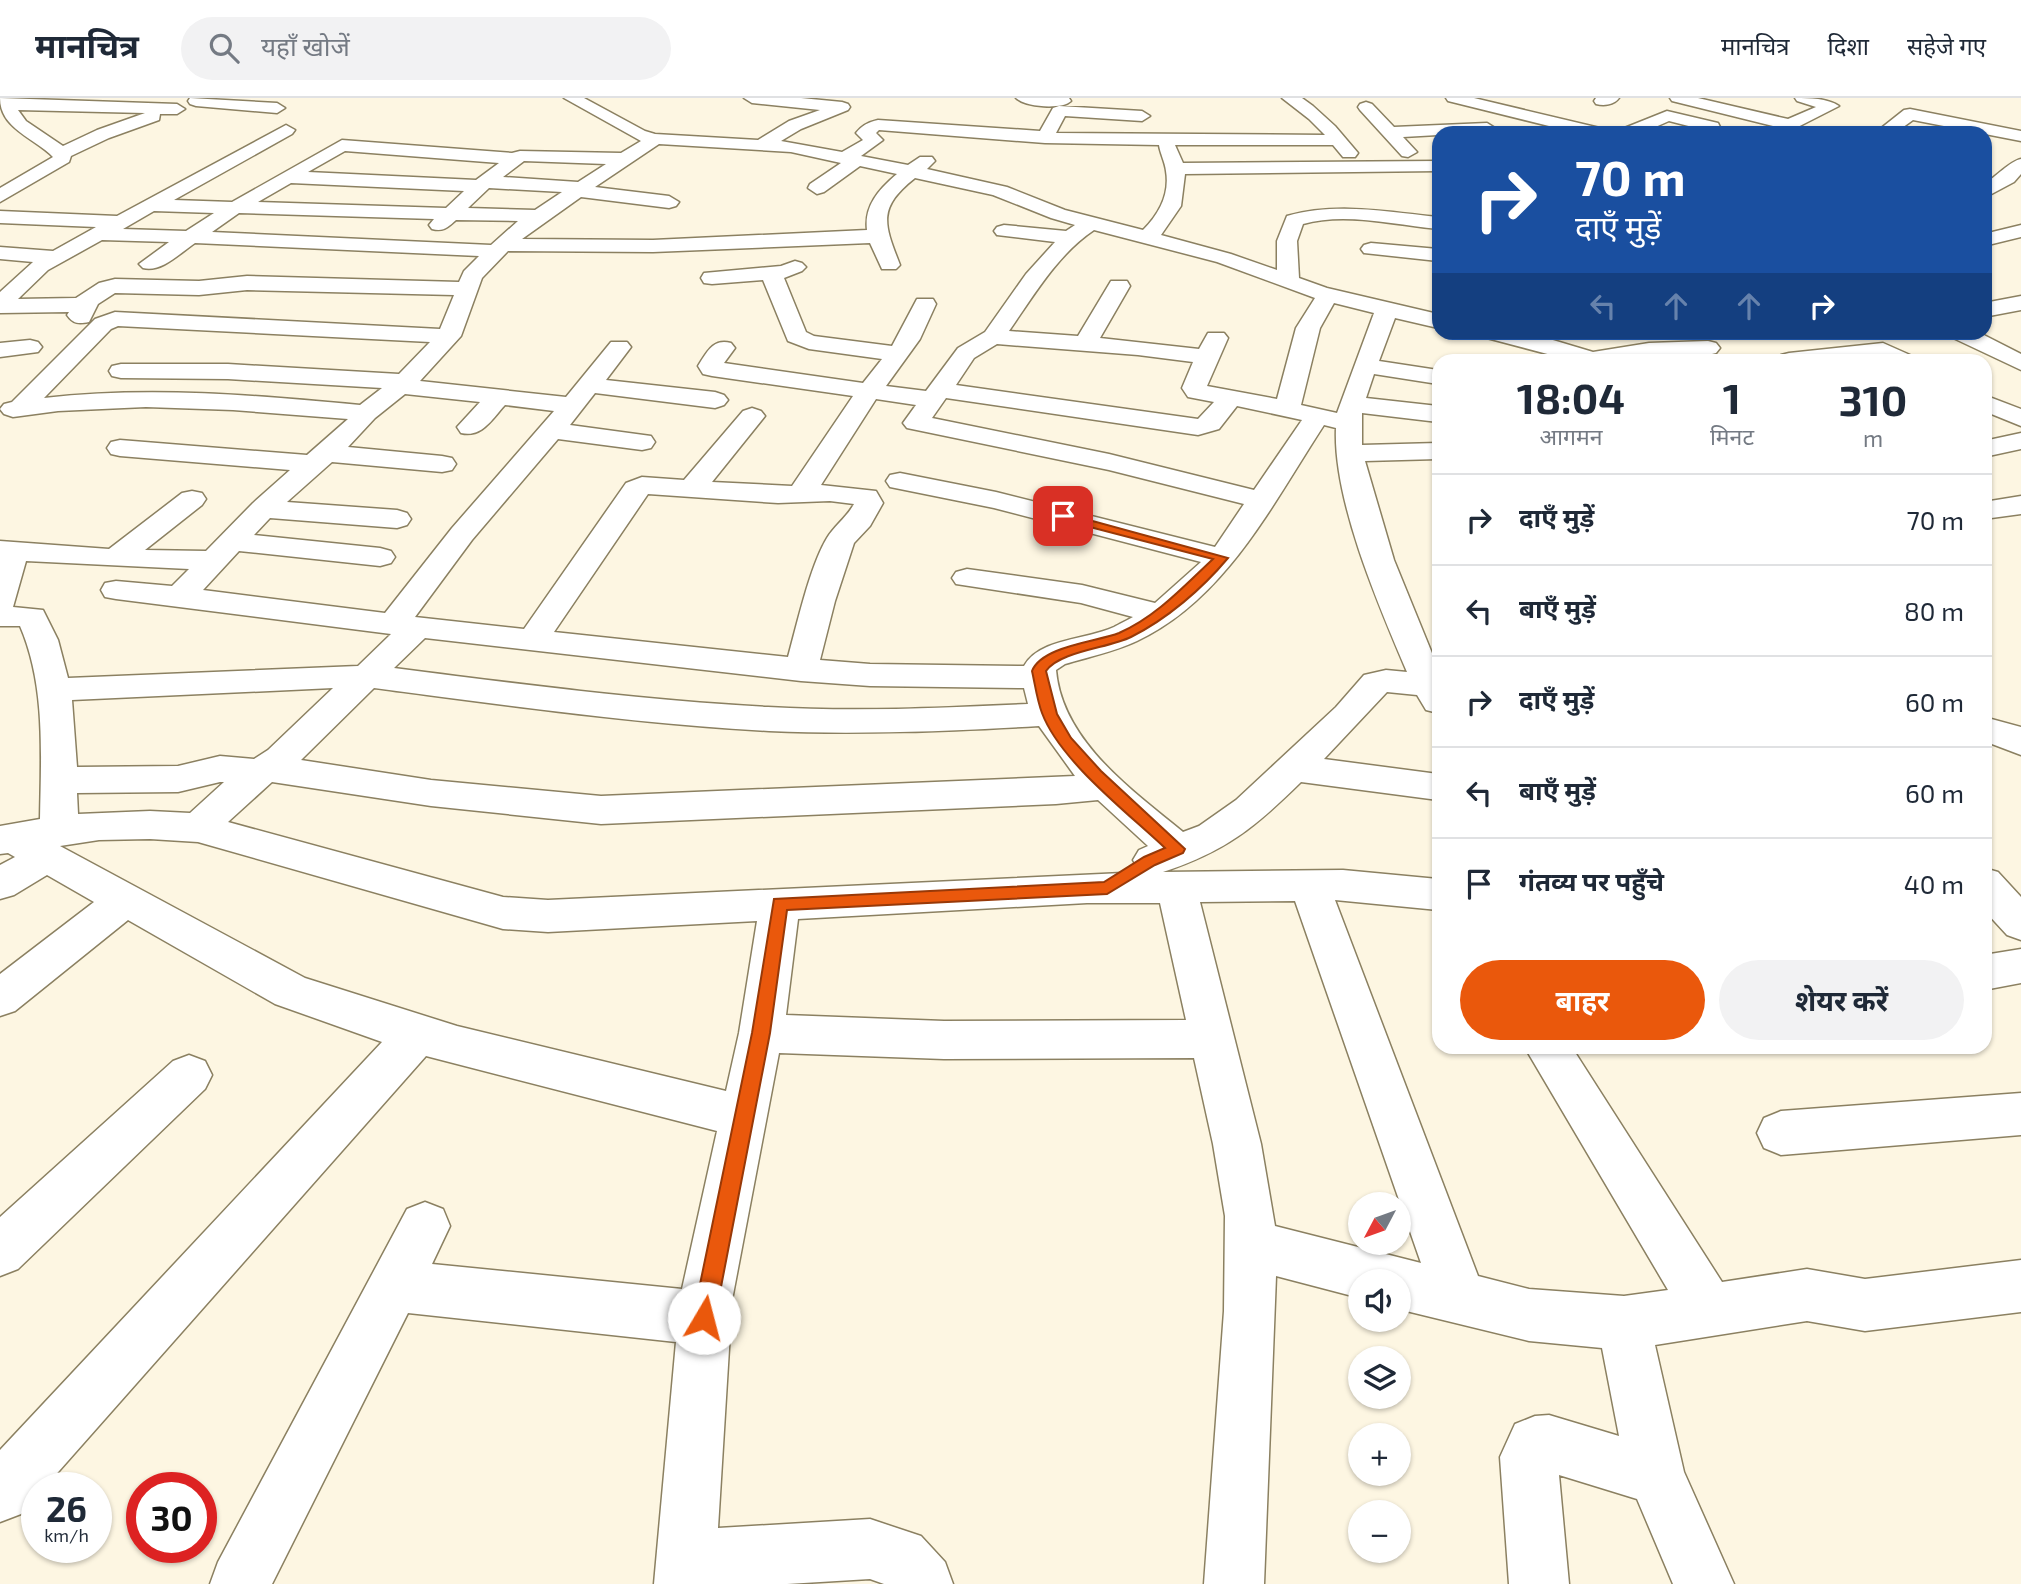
<!DOCTYPE html>
<html lang="hi">
<meta charset="utf-8">
<style>
body{margin:0;font-family:"Exo 2","Noto Sans Devanagari",sans-serif;background:#f2f2f3;color:#1f2937;height:100vh;display:flex;flex-direction:column;font-size:26px;white-space:nowrap}
*{box-sizing:border-box;margin:0}
p{font-size:23px;color:#747a83}
.icon{flex:none;width:38px;height:38px;fill:none;stroke:currentColor;stroke-width:2;stroke-linecap:round;stroke-linejoin:round}
.map{position:relative;flex:1;overflow:hidden}
.panel{position:absolute;left:1432px;top:256px;width:560px;height:700px;display:flex;flex-direction:column;background:#fff;border-radius:21px;box-shadow:0 2px 5px #0004}
.panel>*{flex:none}
.hud{position:absolute;left:1432px;top:28px;width:560px;height:214px;border-radius:21px;box-shadow:0 2px 5px #0004;background:#1a4fa0;color:#fff;overflow:hidden}
.needle{width:46px;rotate:229deg}
.fabs{position:absolute;left:1348px;top:1094px;display:grid;gap:14px}
.fabs a{display:grid;place-items:center;width:63px;height:63px;border-radius:50%;background:#fff;box-shadow:0 2px 5px #0004;font-size:35px}
.speed{position:absolute;left:21px;top:1374px;display:flex;gap:14px;font-size:35px;font-weight:700;text-align:center}
.speed>*{display:grid;place-content:center;width:91px;height:91px;border-radius:50%;background:#fff;box-shadow:0 2px 5px #0004;line-height:1}
.speed small{font-size:18px;font-weight:400}
.speed .limit{border:10px solid #d22;background:#fff;color:#111}
.pin{position:absolute;display:grid;place-items:center;width:60px;height:60px;color:#fff;margin:-30px;border-radius:14px;box-shadow:0 4px 10px #0006}
.me{position:absolute;width:77px;margin:-38px;rotate:8deg;stroke-linejoin:round;filter:drop-shadow(0 0 5px #0008)}
.turn{display:flex;align-items:center;gap:24px;height:147px;padding:0 28px;font-size:32px}
.turn .icon{width:91px;height:91px;stroke-width:2.5}
.turn b{display:block;font-size:49px;line-height:60px}
.lanes{display:flex;align-items:center;height:66px;padding:0 28px;background:#0003;justify-content:center;gap:35px;direction:ltr}
.lanes .off{opacity:.35}
.eta{display:flex;justify-content:space-evenly;align-items:center;height:119px;text-align:center}
.eta b{font-size:42px;font-weight:700;line-height:49px}
.primary-button{display:flex;gap:14px;margin-top:auto;padding:14px 28px}
.primary-button a{flex:1;height:80px;border-radius:42px;background:#ea580c;color:#fff;font-size:28px;font-weight:700;line-height:80px;text-align:center}
.primary-button a+a{background:#f2f2f3;color:#1f2937}
ul{padding:0;list-style:none}
li{display:flex;align-items:center;gap:21px;height:91px;padding:0 28px;border-top:2px solid #e0e1e3}
li div{flex:1}
li b{display:block;font-size:26px}
li em{font-style:normal}
header{display:flex;align-items:center;gap:42px;box-sizing:border-box;height:98px;padding:0 35px;background:#fff;border-bottom:2px solid #e0e1e3}
header strong{font-size:33px}
nav{display:flex;gap:38px;margin-inline-start:auto;font-size:24px}
.search{width:490px;height:63px;background:#f2f2f3;display:flex;align-items:center;gap:18px;box-sizing:border-box;padding:0 24px;border-radius:38px;color:#747a83;font-size:26px}
.map>svg:first-child{display:block}
</style>
<header>
<strong>मानचित्र</strong>
<div class="search"><svg class="icon" aria-label="search" viewBox="0 0 24 24"><circle cx="10" cy="10" r="6"/><path d="M15 15l6 6"/></svg>यहाँ खोजें</div>
<nav><a>मानचित्र</a><a>दिशा</a><a>सहेजे गए</a></nav>
</header>
<div class="map">
<svg width="2021" height="1486" viewBox="0 0 2021 1486">
<rect width="100%" height="100%" fill="#fdf6e2"/>
<g fill="none" stroke-linecap="round" stroke-linejoin="round">
<defs>
<path id="minor" d="M0,0L177,6L185,11L177,16H160L159,22L109,40L71,58L69,64L0,104V90L53,59C35,40 0,31 0,0ZM18,12L145,15L97,32L63,48L26,23Z
M190,0L277,5L285,10L277,15L196,8L190,6L188,3Z
M564,0H584L645,33L655,36L758,42L789,23L820,12L752,5L744,0H801L842,4L848,6L850,9L848,12L801,31L781,43L842,54L863,42L856,35C862,27 869,24 878,22L1040,33L1053,10L1059,8L1142,13L1150,18L1142,23L1065,18L1056,35L1325,37L1309,21L1282,0H1302L1313,8L1335,28L1358,55L1355,59H1343L1333,47H1175L1183,65L1438,63V73L1185,76L1181,108L1161,137L1231,156L1277,172V143L1287,118C1337,104 1388,114 1438,119V131C1395,127 1345,114 1303,126L1297,143L1299,180L1327,190L1438,216V230L1395,220L1379,263L1438,272V286L1374,276L1366,300L1438,308V324L1362,315V347L1438,345V361L1365,363L1394,462L1438,570V615L1426,612L1417,597L1387,594L1324,661L1438,676V702L1301,684C1254,730 1226,753 1163,774L1343,772L1438,781V812L1335,802L1478,1178L1529,1191L1624,1198L1668,1192L1524,948H1571L1722,1184L1807,1171L1865,1181L2021,1162V1214L1865,1233L1807,1223L1655,1247L1684,1374L1734,1486H1673L1637,1401L1559,1377L1569,1486H1509L1500,1359L1515,1326L1535,1318L1549,1317L1619,1338L1602,1250L1529,1243L1398,1211V1183H1360V1200L1276,1178L1264,1486H1204L1224,1213L1225,1118L1213,1046L1194,960L944,961L779,955L732,1202L718,1430L870,1421L921,1438L945,1464L953,1486H884L870,1481L787,1486H654L676,1244L408,1215L272,1486H210L218,1464L407,1111L425,1104L443,1111L450,1128L432,1166L682,1191L717,1033L426,958L44,1390H37V1397L21,1416L0,1424V1352L382,944L275,906L128,822L15,913L0,918V876L94,804L47,777L14,797L0,801V767L15,759L8,755L0,756V728L40,721C41,657 46,588 20,528H0V443L109,451L182,395L192,393L202,395L206,401L202,407L145,452L206,453L253,405L290,372L120,358L111,356L107,350L111,344L120,342L307,357L348,321L233,312L146,309L58,313L13,319L4,316L0,311L4,306L12,304L95,221L115,214L440,231L454,197L247,192L199,197L115,195L98,206L89,224C79,226 73,226 67,217L69,214L0,215V194L33,164L0,161V149L53,153L96,129L0,125V113L117,118L286,27L295,32L292,36L174,102L232,104L342,42L512,55L520,53L621,55L641,43ZM879,32L1045,45L1159,47C1160,55 1165,64 1166,73C1170,96 1159,116 1143,132L1065,112L1007,89L927,71L935,63L932,59H920L908,67L861,58L883,42L876,35ZM659,46L791,54L841,65L810,86L808,90L817,96L824,94L860,68L897,76C879,91 864,108 867,132L653,142L522,141L581,99L669,110L676,108L679,104L669,98L595,89ZM345,53L499,65L476,82L308,74ZM524,63L606,66L578,84L503,79ZM915,80L993,97L1051,120L1075,127L1066,133L1004,127L997,129L994,133L997,137L1055,144L1026,176L985,234L958,250L926,293L886,288L920,241L936,206L933,201H917L892,248L814,238L806,234L784,180L802,173L806,169L802,165L795,163L781,168L704,175L701,180L704,185L712,186L763,182L788,243L809,251L882,261L863,285L724,265L735,250L731,245C713,240 707,254 698,268L703,276L712,278L853,298L792,388L712,384L765,318L761,313L752,310L743,313L684,382L642,379L626,385L524,531L415,519L472,442L558,341L642,352L651,350L655,344L651,338L570,327L595,295L715,310L724,307L728,302L724,297L715,294L606,282L631,249L627,244H611L566,299L420,283L461,238L482,180L508,153L653,154L870,145L882,171H896L900,167C884,126 877,110 915,80ZM291,85L464,93L446,110L258,104ZM489,90L562,94L535,112L468,110ZM154,113L214,115L186,133L123,131ZM239,115L434,121L429,127L432,131C444,134 448,129 456,122L518,123L491,147L212,134ZM1094,132L1217,164L1315,200L1296,230L1277,301L1207,288L1228,240L1224,235H1208L1199,251L1100,240L1130,188L1127,183H1111L1078,238L1009,233C1034,197 1058,156 1094,132ZM102,142L169,144L139,166L143,170C161,175 180,155 195,145L479,158L464,173L459,184L247,178L199,183L115,181L99,185L76,200L18,201L48,172ZM1334,205L1374,215L1337,315L1301,307L1320,230ZM118,228L430,244L399,276L228,266H121L112,268L109,273L112,278L121,280L228,281L382,290L360,307C256,297 149,288 44,300L111,231ZM997,246L1138,257L1193,264L1182,290L1188,299L1214,304L1198,321L956,287L974,260ZM405,296L480,304L457,329L461,335C482,340 492,321 505,307L554,313L452,430L385,515L203,492L239,453L380,468L391,465L395,459L391,453L380,450L254,437L270,420L397,430L407,427L411,421L407,415L397,412L287,404L332,364L442,374L452,372L456,366L452,360L442,358L348,349L375,320ZM946,300L1198,337L1219,331L1237,308L1302,322L1254,392L1109,356L932,320ZM876,301L916,307L903,325L907,330L1109,372L1244,406L1215,449L996,394L900,375L890,377L886,383L890,389L994,410L1201,464L1155,505L1082,487L967,471L956,474L952,480L956,486L1081,505L1133,519C1127,522 1120,526 1114,529C1086,542 1040,540 1024,568L870,566L820,562L835,503L854,445L870,428L883,405L876,393L821,387ZM1324,327L1336,330C1333,402 1378,506 1407,574L1386,572L1364,577L1336,609L1236,702L1199,728L1183,734C1132,692 1062,643 1056,572L1065,566C1088,559 1114,554 1137,543C1226,501 1273,405 1324,327ZM648,396L778,405L830,403L854,406C847,419 835,427 827,440C810,468 797,526 788,559L554,534ZM26,463L189,471L172,488L116,483L105,485L101,492L105,499L116,501L391,536L358,568L68,580L58,542L43,512L13,509ZM425,540L801,583L870,588L1024,590L1028,606C942,610 855,614 768,609C643,602 518,586 394,570ZM333,590L268,652L254,661L220,658L178,668L77,669L72,602ZM374,590C505,607 637,626 769,633C859,637 949,633 1039,628L1075,678L601,698L431,682L301,662ZM220,684H224L190,715L150,713L78,716L77,695L178,694ZM272,684L431,708L601,726L1056,706L1098,702L1148,748L1139,752L1133,762L1139,772L1144,774L548,802L503,799L228,724ZM150,741L198,744L503,831L548,834L757,823L739,935L726,993L457,928L305,880L60,748L99,742ZM1295,803L1421,1165L1275,1128L1261,1046L1200,804ZM1087,805H1160L1186,922L944,923L786,917L798,821Z
M1016,0H1069L1071,3C1062,12 1025,9 1016,0Z
M1446,0H1474L1604,31L1607,35H1577L1448,3Z
M1596,0H1619C1614,7 1604,8 1596,6L1594,3Z
M1670,0H1698L1788,21L1816,9L1797,3L1795,0C1810,0 1827,0 1839,8L1786,35H1763L1773,28L1672,3Z
M1366,4L1372,6L1394,29L1487,25L1495,30L1487,35H1438V37L1403,39L1417,54L1408,59L1402,58L1360,12L1358,9L1360,6Z
M1910,11L2021,33V43L1913,22L1895,35H1875L1904,12Z
M1667,13L1718,25L1720,29L1712,34L1669,23L1642,35H1619L1622,31Z
M2021,61V76L2014,84L1984,100V86C1996,79 2010,63 2021,61Z
M2021,127V139L1984,148V136Z
M1371,145L1438,151V163L1364,155L1361,151L1364,147Z
M2021,198V212L1984,219V205Z
M1480,234H1526L1593,254L1649,245L1708,243L1716,245L1720,250L1716,255L1708,257L1629,262H1570L1483,239Z
M1948,234H1978L2021,256V272L1951,239Z
M30,242L38,244L42,249L38,254L0,259V245Z
M1883,245L1910,257L1914,262C1901,263 1888,260 1876,260C1843,259 1810,265 1777,262L1781,257L1789,255Z
M1984,297L2021,311V328L1984,313Z
M2021,335V351L1984,359V343Z
M2021,398V416L1984,421V404Z
M1984,619L2021,629V657L1984,643Z
M1984,770L1998,774L2021,799V842L2007,837L1984,812Z
M2021,851V885L1984,892V857Z
M189,957L205,963L212,977L205,991L18,1171L0,1178V1119L173,963Z
M2021,995V1037L1781,1057L1764,1050L1757,1035L1764,1020L1781,1013Z"/>
</defs>
<use href="#minor" stroke="#8b8061" stroke-width="3"/>
<use href="#minor" fill="#fff" fill-rule="evenodd"/>
</g>
<path fill="#ea580c" stroke="#983908" stroke-width="2" d="M1059,416H1067L1228,460C1202,491 1167,521 1131,539C1109,550 1060,553 1046,573L1057,616L1071,640L1101,673L1185,751L1183,755L1155,767L1107,796L787,812L770,935L715,1220L712,1228L704,1231L696,1228L693,1220L752,935L774,801L1104,784L1144,759L1165,750C1128,715 1060,663 1042,615C1037,602 1035,586 1032,573C1042,548 1096,544 1119,535C1156,519 1184,488 1213,461L1059,421Z"/>
</svg>
<div class="fabs">
<a><svg class="needle" viewBox="-14 -14 28 28"><path d="M0-13l5 13h-10z" fill="#e53935"/><path d="M0 13l5-13h-10z" fill="#747a83"/></svg></a>
<a><svg class="icon" aria-label="sound" viewBox="0 0 24 24"><path d="M4 9h4l5-4v14l-5-4H4zM17 9q2 3 0 6"/></svg></a>
<a><svg class="icon" aria-label="layers" viewBox="0 0 24 24"><path d="M12 4l9 5-9 5-9-5zM3 14l9 5 9-5"/></svg></a>
<a>+</a>
<a>−</a>
</div>
<div class="speed"><div>26<small>km/h</small></div><div class="limit">30</div></div>
<div class="pin" style="left:1063px;top:418px;background:#d93025"><svg class="icon" aria-label="arrive" viewBox="0 0 24 24"><path d="M6 21V4h12l-3 4 3 4H6"/></svg></div>
<svg class="me" style="left:704px;top:1220px" viewBox="-20 -20 40 40"><circle r="19" fill="#fff"/><path d="M0-13L10 11 0 6-10 11z" fill="#ea580c"/></svg>
<div class="hud">
<div class="turn"><svg class="icon" aria-label="right" viewBox="0 0 24 24"><path d="M7 20v-9h11M14 6l5 5-5 5"/></svg><div><b>70 m</b>दाएँ मुड़ें</div></div>
<div class="lanes"><svg class="icon off" aria-label="left" viewBox="0 0 24 24"><path d="M17 20v-9H6M10 6l-5 5 5 5"/></svg><svg class="icon off" aria-label="ahead" viewBox="0 0 24 24"><path d="M12 20V5M6 11l6-6 6 6"/></svg><svg class="icon off" aria-label="ahead" viewBox="0 0 24 24"><path d="M12 20V5M6 11l6-6 6 6"/></svg><svg class="icon" aria-label="right" viewBox="0 0 24 24"><path d="M7 20v-9h11M14 6l5 5-5 5"/></svg></div>
</div>
<section class="panel">
<div class="eta">
<div><b>18:04</b><p>आगमन</p></div>
<div><b>1</b><p>मिनट</p></div>
<div><b>310</b><p>m</p></div>
</div>
<ul>
<li><svg class="icon" aria-label="right" viewBox="0 0 24 24"><path d="M7 20v-9h11M14 6l5 5-5 5"/></svg><div><b>दाएँ मुड़ें</b></div><em>70 m</em></li>
<li><svg class="icon" aria-label="left" viewBox="0 0 24 24"><path d="M17 20v-9H6M10 6l-5 5 5 5"/></svg><div><b>बाएँ मुड़ें</b></div><em>80 m</em></li>
<li><svg class="icon" aria-label="right" viewBox="0 0 24 24"><path d="M7 20v-9h11M14 6l5 5-5 5"/></svg><div><b>दाएँ मुड़ें</b></div><em>60 m</em></li>
<li><svg class="icon" aria-label="left" viewBox="0 0 24 24"><path d="M17 20v-9H6M10 6l-5 5 5 5"/></svg><div><b>बाएँ मुड़ें</b></div><em>60 m</em></li>
<li><svg class="icon" aria-label="arrive" viewBox="0 0 24 24"><path d="M6 21V4h12l-3 4 3 4H6"/></svg><div><b>गंतव्य पर पहुँचे</b></div><em>40 m</em></li>
</ul>
<div class="primary-button"><a>बाहर</a><a>शेयर करें</a></div>
</section>
</div>
